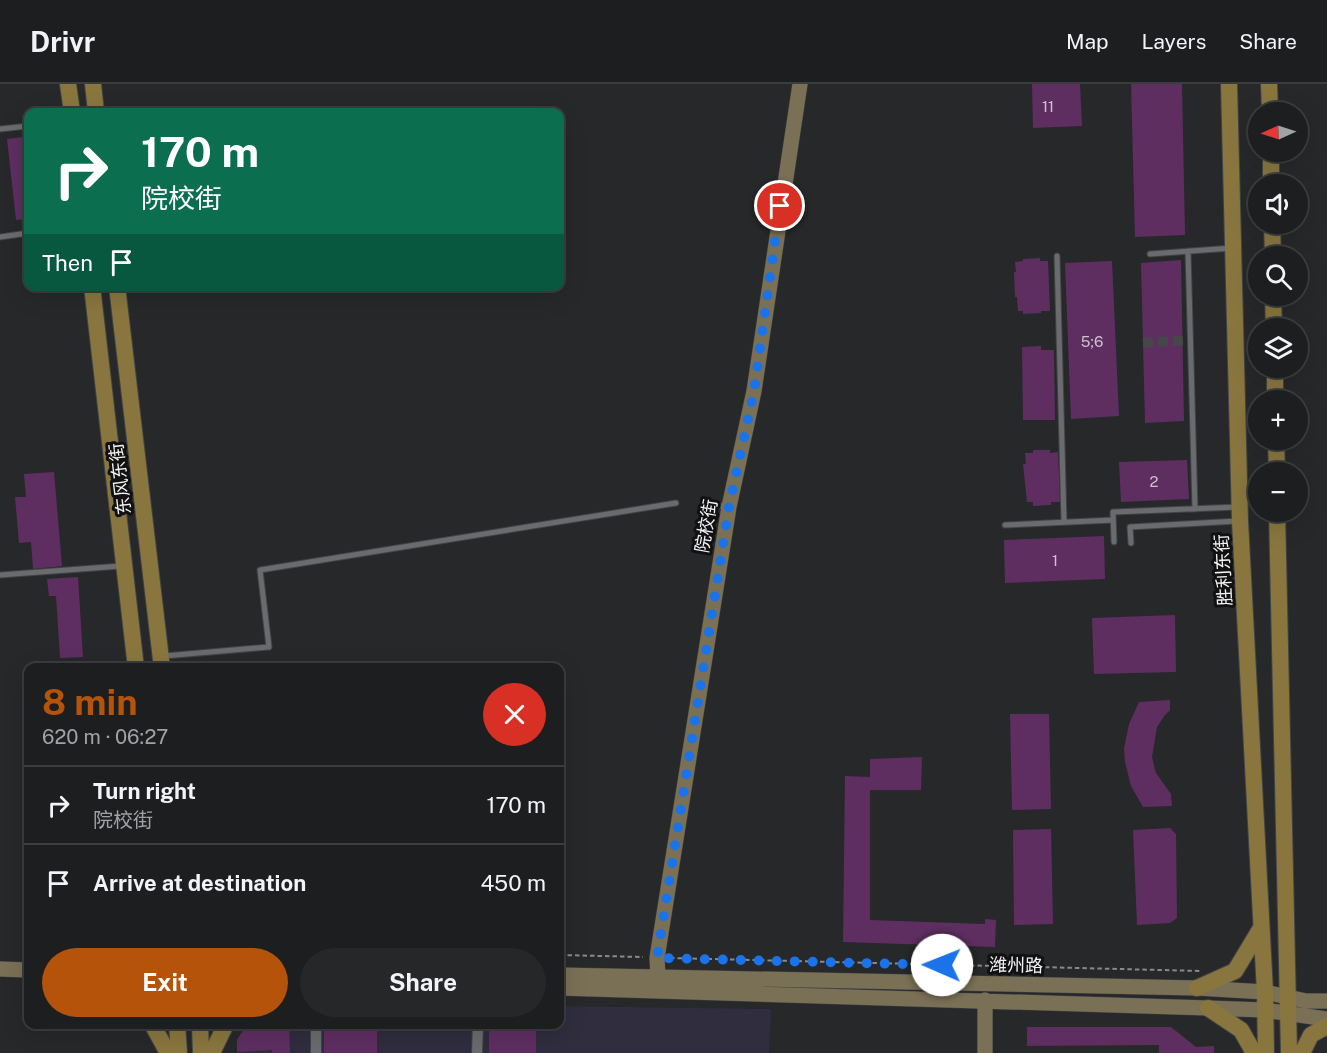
<!DOCTYPE html>
<meta charset="utf-8">
<style>
body{margin:0;font-family:"Public Sans","Noto Sans SC",sans-serif;background:#252729;color:#f1f3f6;height:100vh;display:flex;flex-direction:column;font-size:22px;white-space:nowrap}
*{box-sizing:border-box;margin:0}
p{font-size:20px;color:#a0a2a5}
.icon{flex:none;width:33px;height:33px;fill:none;stroke:currentColor;stroke-width:2;stroke-linecap:round;stroke-linejoin:round}
.map{position:relative;flex:1;overflow:hidden}
.panel{position:absolute;left:24px;top:579px;width:540px;height:366px;display:flex;flex-direction:column;background:#1d1e20;border-radius:12px;box-shadow:0 6px 24px #0002,0 0 0 2px #3b3c3e}
.panel>*{flex:none}
.guide{position:absolute;left:24px;top:24px;width:540px;height:183px;border-radius:12px;box-shadow:0 6px 24px #0002,0 0 0 2px #3b3c3e;background:#0b6e4f;color:#fff;overflow:hidden}
.needle{width:39px;rotate:267deg}
.fabs{position:absolute;left:1248px;top:18px;display:grid;gap:12px}
.fabs a{display:grid;place-items:center;width:60px;height:60px;border-radius:50%;background:#1d1e20;box-shadow:0 6px 24px #0002,0 0 0 2px #3b3c3e;font-size:30px}
.pin{position:absolute;display:grid;place-items:center;width:51px;height:51px;color:#fff;margin:-26px;border:3px solid #fff;border-radius:50%;box-shadow:0 2px 6px #0007}
.me{position:absolute;width:66px;margin:-33px;rotate:271deg;stroke-linejoin:round;filter:drop-shadow(0 0 4px #0008)}
.turn{display:flex;align-items:center;gap:21px;height:126px;padding:0 18px;font-size:27px}
.turn .icon{width:78px;height:78px;stroke-width:2.5}
.turn b{display:block;font-size:42px;line-height:51px}
.then{display:flex;align-items:center;height:57px;padding:0 18px;background:#0003;gap:12px;font-size:22px}
.round{display:grid;place-items:center;flex:none;width:63px;height:63px;border-radius:32px;background:#252729}
.overview{display:flex;align-items:center;justify-content:space-between;height:102px;padding:0 18px}
h1{font-size:36px;font-weight:700;line-height:45px;color:#b45309}
.action{display:flex;gap:12px;margin-top:auto;padding:12px 18px}
.action a{flex:1;height:69px;border-radius:36px;background:#b45309;color:#fff;font-size:24px;font-weight:700;line-height:69px;text-align:center}
.action a+a{background:#252729;color:#f1f3f6}
ul{padding:0;list-style:none}
li{display:flex;align-items:center;gap:18px;height:78px;padding:0 18px;border-top:2px solid #3b3c3e}
li div{flex:1}
li b{display:block;font-size:22px}
li em{font-style:normal}
header{display:flex;align-items:center;gap:36px;box-sizing:border-box;height:84px;padding:0 30px;background:#1d1e20;border-bottom:2px solid #3b3c3e}
header strong{font-size:28px}
nav{display:flex;gap:33px;margin-inline-start:auto;font-size:21px}
.map>svg:first-child{display:block}
</style>
<header>
<strong>Drivr</strong>
<nav><a>Map</a><a>Layers</a><a>Share</a></nav>
</header>
<div class="map">
<svg width="1327" height="969" viewBox="0 0 1327 969">
<rect width="100%" height="100%" fill="#27282a"/>
<path fill="#2f2d3e" d="M560,922L771,925L769,969H237V956L247,940H560Z"/>
<path fill="#5e2e61" d="M1032,0H1080L1082,42L1033,44Z
M1131,0H1182L1185,151L1135,153Z
M23,53L24,57L28,56V135L16,136L7,55Z
M1040,174V177H1048L1050,227H1041V229L1023,230V227H1018L1017,213H1015L1014,188H1016L1015,178L1023,177V175Z
M1181,176L1184,337L1145,339L1141,179Z
M1112,177L1119,332L1071,335L1065,179Z
M1041,262V266H1054L1055,336H1023L1022,263Z
M1033,366H1050V369L1058,368L1060,418H1051V421L1033,422V418H1027L1023,380H1026L1025,369H1033Z
M1187,376L1189,415L1121,418L1119,378Z
M54,388L62,482L33,485L31,458L19,459L15,413H26L24,390Z
M1104,452L1105,495L1005,499L1004,456Z
M78,493L83,573L60,574L56,512H49L47,495Z
M1175,531L1176,588L1094,590L1092,534Z
M1170,616V626L1165,631L1157,643L1152,673L1156,689L1171,710L1172,722L1143,723L1131,702L1125,678L1124,665L1129,640L1139,618Z
M1010,630H1049L1051,725L1012,726Z
M922,673L921,706H870V836L985,840V835L996,836L995,863L843,858L845,692L870,693V675Z
M1170,744L1176,750L1177,834L1170,839L1137,841L1133,746Z
M1051,745L1053,840L1014,841L1013,746Z
M247,940H289L290,969H272V966L237,968V956Z
M324,940H377V969H324Z
M489,940H536V969H489Z
M1027,943H1171L1196,963L1214,962V969H1159V961L1027,962Z"/>
<g fill="none" stroke-linecap="round" stroke-linejoin="round">
<path stroke="#464749" stroke-width="10" stroke-dasharray="10 5" stroke-linecap="butt" d="M1143,259L1191,256"/>
<defs>
<path id="lane" d="M0,45L28,42
M0,153L28,149
M1188,167L1195,425
M1150,170L1232,164
M1057,172L1064,438
M702,421L727,422
M1005,441L1113,436
M1114,458L1113,428L1238,423
M1131,459L1130,443L1238,437
M0,491L121,482
M164,572L269,563L260,486L676,419"/>
<path id="street" d="M316,940V969
M477,969L478,940"/>
<path id="secondary" d="M0,885L28,886
M560,891L1197,904L1265,908L1306,917H1327
M658,892L657,874L729,423L754,307L800,0
M560,904L1208,924L1264,926L1327,935
M985,969V916"/>
<path id="primary" d="M68,0L72,28
M93,0L96,28
M1229,0L1240,437L1265,908L1266,969
M1269,0L1270,28
M1271,68V100
M1272,140L1273,172
M92,202L136,584
M117,202L162,584
M1273,212L1274,244
M1275,284V316
M1276,356L1277,388
M1277,428L1289,969
M1197,904L1235,887L1261,844
M1208,924L1241,946L1254,969
M152,940L168,969
M177,940L179,969
M200,940L201,969
M212,969L226,940
M1302,969L1311,951L1327,942"/>
</defs>
<use href="#lane" stroke="#424345" stroke-width="7"/>
<use href="#street" stroke="#424345" stroke-width="12"/>
<use href="#secondary" stroke="#424345" stroke-width="16"/>
<use href="#primary" stroke="#424345" stroke-width="18"/>
<path stroke="#89898b" stroke-width="2" stroke-dasharray="4.5 3" stroke-linecap="butt" d="M560,871L643,873
M670,874L1201,887"/>
<use href="#lane" stroke="#6a6b6e" stroke-width="5"/>
<use href="#street" stroke="#6a6b6e" stroke-width="10"/>
<use href="#secondary" stroke="#7a7056" stroke-width="15"/>
<use href="#primary" stroke="#89763f" stroke-width="16"/>
</g>
<g fill="none" stroke-linecap="round" stroke-linejoin="round">
<path stroke="#1a73e8" stroke-width="10" stroke-dasharray="0 18" d="M780,122L754,307L729,423L657,874L942,881"/>
</g>
<g text-anchor="middle" dominant-baseline="central" stroke-width="6" stroke-linejoin="round" paint-order="stroke">
<g font-size="15" fill="#cec2d1">
<text x="1048" y="22">11</text>
<text x="1092" y="257">5;6</text>
<text x="1154" y="397">2</text>
<text x="1055" y="476">1</text>
</g>
<g font-size="18" fill="#f4f4f6" stroke="#111112">
<text transform="translate(120 395) rotate(-97)">东风东街</text>
<text transform="translate(706 442) rotate(-80)">院校街</text>
<text transform="translate(1223 486) rotate(-93)">胜利东街</text>
<text transform="translate(1016 881) rotate(1)">潍州路</text>
</g>
</g>
</svg>
<div class="fabs">
<a><svg class="needle" viewBox="-14 -14 28 28"><path d="M0-13l5 13h-10z" fill="#e53935"/><path d="M0 13l5-13h-10z" fill="#a0a2a5"/></svg></a>
<a><svg class="icon" aria-label="sound" viewBox="0 0 24 24"><path d="M4 9h4l5-4v14l-5-4H4zM17 9q2 3 0 6"/></svg></a>
<a><svg class="icon" aria-label="search" viewBox="0 0 24 24"><circle cx="10" cy="10" r="6"/><path d="M15 15l6 6"/></svg></a>
<a><svg class="icon" aria-label="layers" viewBox="0 0 24 24"><path d="M12 4l9 5-9 5-9-5zM3 14l9 5 9-5"/></svg></a>
<a>+</a>
<a>−</a>
</div>
<div class="pin" style="left:780px;top:122px;background:#d93025"><svg class="icon" aria-label="arrive" viewBox="0 0 24 24"><path d="M6 21V4h12l-3 4 3 4H6"/></svg></div>
<svg class="me" style="left:942px;top:881px" viewBox="-20 -20 40 40"><circle r="19" fill="#fff"/><path d="M0-13L10 11 0 6-10 11z" fill="#1a73e8"/></svg>
<div class="guide">
<div class="turn"><svg class="icon" aria-label="right" viewBox="0 0 24 24"><path d="M7 20v-9h11M14 6l5 5-5 5"/></svg><div><b>170 m</b>院校街</div></div>
<div class="then">Then<svg class="icon" aria-label="arrive" viewBox="0 0 24 24"><path d="M6 21V4h12l-3 4 3 4H6"/></svg></div>
</div>
<section class="panel">
<div class="overview"><div><h1>8 min</h1><p>620 m · 06:27</p></div><a class="round" style="background:#d93025;color:#fff"><svg class="icon" aria-label="close" viewBox="0 0 24 24"><path d="M6 6l12 12M18 6L6 18"/></svg></a></div>
<ul>
<li><svg class="icon" aria-label="right" viewBox="0 0 24 24"><path d="M7 20v-9h11M14 6l5 5-5 5"/></svg><div><b>Turn right</b><p>院校街</p></div><em>170 m</em></li>
<li><svg class="icon" aria-label="arrive" viewBox="0 0 24 24"><path d="M6 21V4h12l-3 4 3 4H6"/></svg><div><b>Arrive at destination</b></div><em>450 m</em></li>
</ul>
<div class="action"><a>Exit</a><a>Share</a></div>
</section>
</div>
